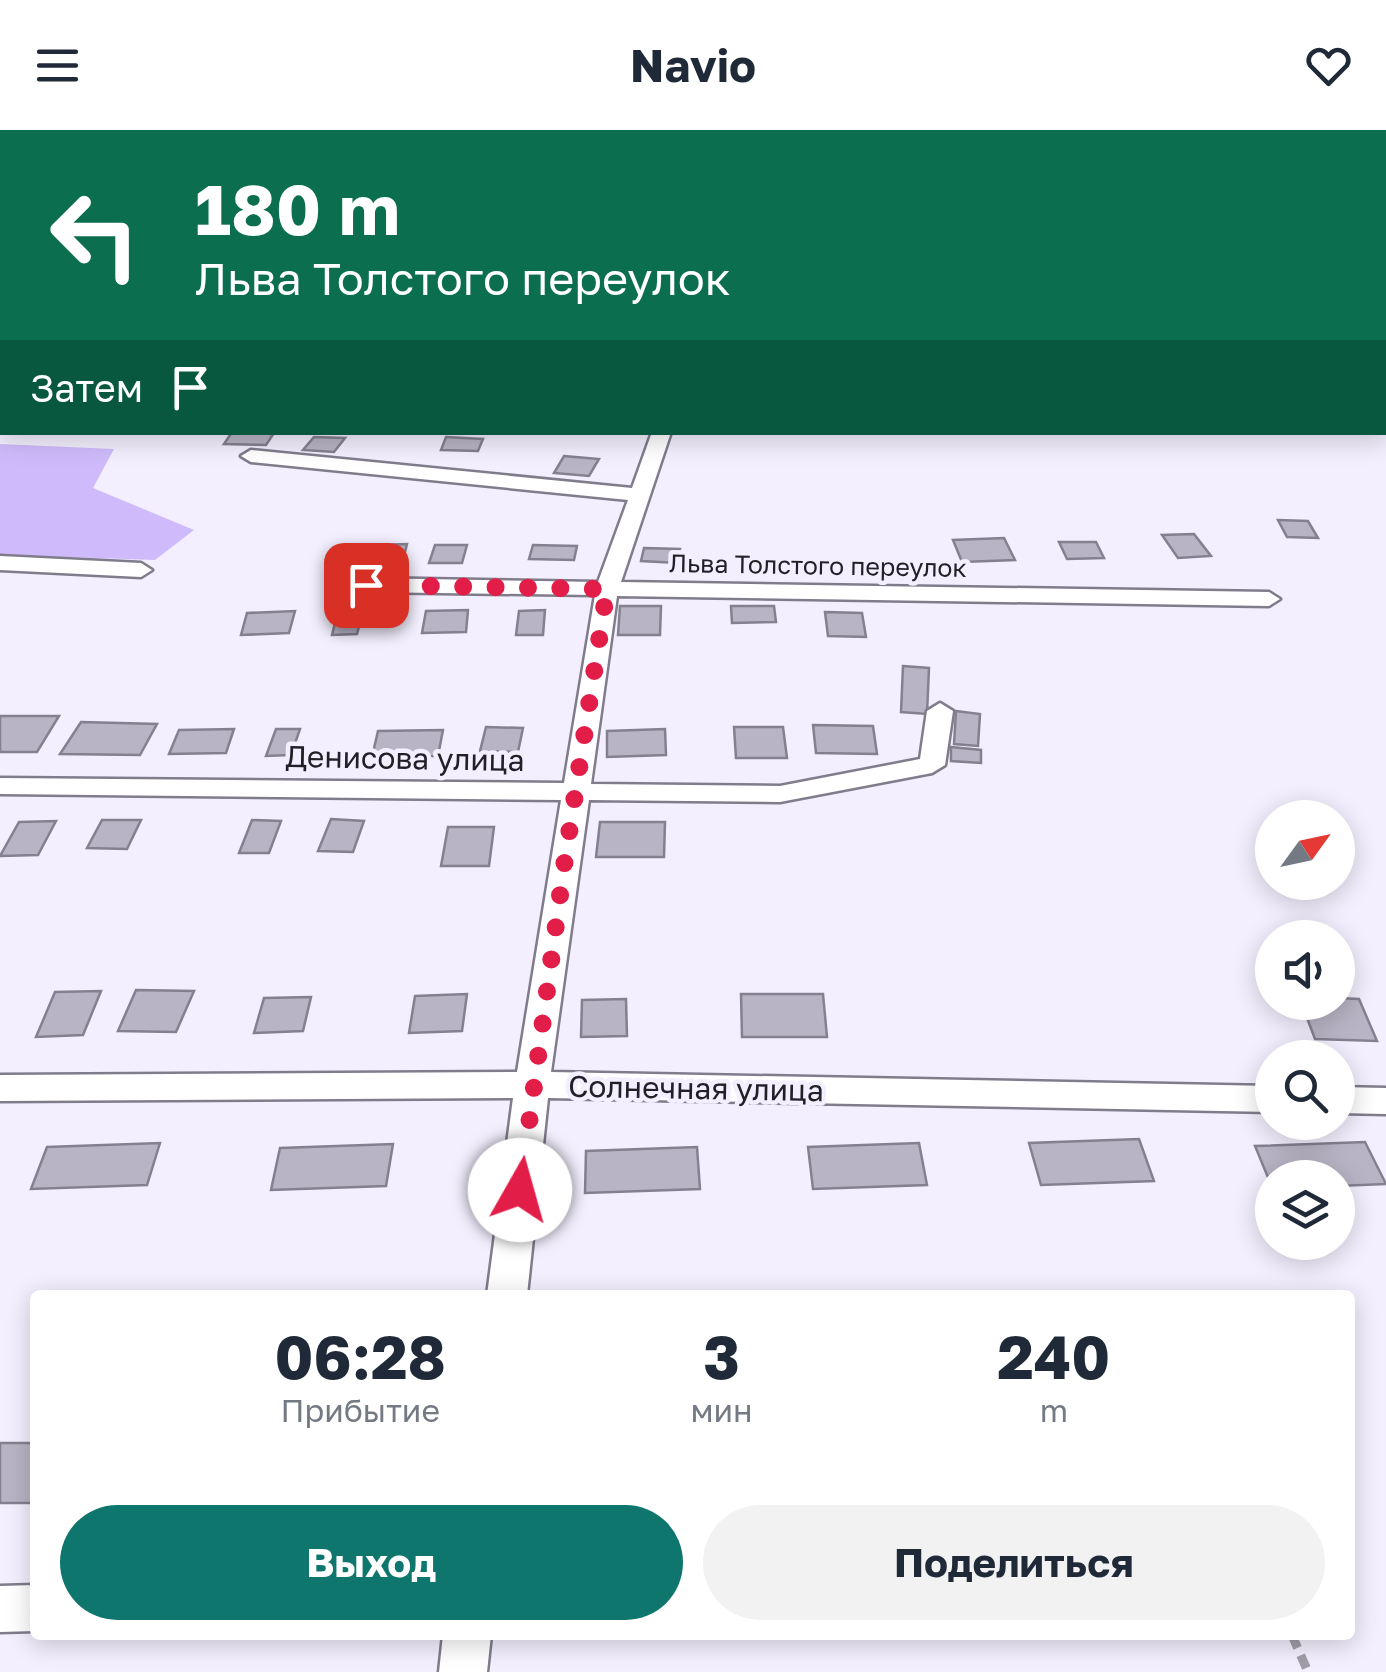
<!DOCTYPE html>
<html lang="ru">
<meta charset="utf-8">
<style>
body{margin:0;font-family:"Golos Text",sans-serif;background:#f2f2f3;color:#1f2937;height:100vh;display:flex;flex-direction:column;font-size:38px;white-space:nowrap}
*{box-sizing:border-box;margin:0}
p{font-size:32px;color:#747a83}
.icon{flex:none;width:55px;height:55px;fill:none;stroke:currentColor;stroke-width:2;stroke-linecap:round;stroke-linejoin:round}
.map{position:relative;flex:1;overflow:hidden}
.panel{position:absolute;left:30px;top:1160px;width:1325px;height:350px;display:flex;flex-direction:column;background:#fff;border-radius:10px;box-shadow:0 5px 25px #0003}
.panel>*{flex:none}
.top-card{position:absolute;left:0px;top:0px;width:1388px;height:305px;box-shadow:0 5px 25px #0003;background:#0b6e4f;color:#fff;overflow:hidden}
.needle{width:65px;rotate:57deg}
.tools{position:absolute;left:1255px;top:670px;display:grid;gap:20px}
.tools a{display:grid;place-items:center;width:100px;height:100px;border-radius:50%;background:#fff;box-shadow:0 5px 25px #0003;font-size:50px}
.pin{position:absolute;display:grid;place-items:center;width:85px;height:85px;color:#fff;margin:-42px;border-radius:20px;box-shadow:0 5px 15px #0006}
.me{position:absolute;width:110px;margin:-55px;rotate:7deg;stroke-linejoin:round;filter:drop-shadow(0 0 8px #0008)}
.turn{display:flex;align-items:center;gap:35px;height:210px;padding:0 30px;font-size:45px}
.turn .icon{width:130px;height:130px;stroke-width:2.5}
.turn b{display:block;font-size:70px;line-height:85px}
.then{display:flex;align-items:center;height:95px;padding:0 30px;background:#0003;gap:20px;font-size:38px}
.eta{display:flex;justify-content:space-evenly;align-items:center;height:170px;text-align:center}
.eta b{font-size:60px;font-weight:700;line-height:70px}
.cta{display:flex;gap:20px;margin-top:auto;padding:20px 30px}
.cta a{flex:1;height:115px;border-radius:60px;background:#0f766e;color:#fff;font-size:40px;font-weight:700;line-height:115px;text-align:center}
.cta a+a{background:#f2f2f3;color:#1f2937}
header{display:flex;justify-content:space-between;align-items:center;height:130px;padding:0 30px;background:#fff;font-size:45px;font-weight:700}
.map>svg:first-child{display:block}
</style>
<header><svg class="icon" aria-label="menu" viewBox="0 0 24 24"><path d="M4 6h16M4 12h16M4 18h16"/></svg>Navio<svg class="icon" aria-label="heart" viewBox="0 0 24 24"><path d="M12 20l-8-8c-3-5 5-10 8-4 3-6 11-1 8 4z"/></svg></header>
<div class="map">
<svg width="1386" height="1542" viewBox="0 0 1386 1542">
<rect width="100%" height="100%" fill="#f3effe"/>
<path fill="#cfbbfb" d="M0,314L114,319L93,358L194,400L155,430L0,425Z"/>
<path fill="#b9b4c5" stroke="#848090" stroke-width="2.5" d="M232,302H253L274,303L266,315L224,314Z
M314,307L345,308L334,322L303,320Z
M446,307L483,309L478,321L441,320Z
M564,326L599,329L589,346L554,343Z
M1278,390L1308,391L1318,408L1287,407Z
M1194,404L1211,426L1178,428L1162,405Z
M1004,408L1015,430L962,432L953,410Z
M1059,412H1096L1104,428L1067,429Z
M407,414L402,434L370,435L375,415Z
M435,415H467L462,433H429Z
M533,415L577,416L574,430L529,429Z
M644,418L680,419L678,433L641,431Z
M620,476H661L660,505H618Z
M731,476H774L776,492L732,493Z
M468,480L466,502L422,503L426,481Z
M545,480L543,505H516L519,481Z
M295,481L289,503L241,505L247,483Z
M338,481H363L357,504L332,505Z
M825,482L862,483L866,507L828,506Z
M903,536L929,538L927,584L901,582Z
M956,581L980,584L978,616L954,614Z
M0,586H59L37,622H0Z
M81,592L157,594L140,625L60,624Z
M813,595L873,596L877,624L816,623Z
M486,597L523,598L518,622L480,621Z
M734,597H783L787,628H736Z
M234,599L226,623L169,624L179,600Z
M276,599H300L291,625L266,626Z
M665,599L666,625L607,627V601Z
M443,600L438,626L372,627L378,601Z
M951,617L981,620V633L951,631Z
M331,689L364,691L353,722L318,721Z
M102,690H141L127,719L87,718Z
M252,690L281,691L269,723H239Z
M56,691L38,725L0,726L19,692Z
M600,692H665L664,727H596Z
M448,697H494L489,736H441Z
M136,860L194,861L176,902L118,901Z
M101,861L83,905L36,907L55,862Z
M467,864L462,901L409,903L415,866Z
M741,864H823L827,907H742Z
M311,867L303,901L254,903L264,868Z
M1338,868L1359,869L1377,911L1315,909L1301,872H1338Z
M626,869L627,906L581,907L582,870Z
M1139,1009L1154,1051L1041,1055L1029,1013Z
M1365,1012L1386,1054L1338,1056V1048H1272V1057L1255,1016Z
M160,1013L147,1055L31,1059L47,1017Z
M919,1013L927,1055L813,1059L808,1017Z
M393,1014L386,1056L271,1060L280,1018Z
M697,1017L700,1059L585,1063L586,1021Z
M0,1313H35V1373H0Z"/>
<g fill="none" stroke-linecap="round" stroke-linejoin="round">
<defs>
<path id="minor" d="M938,0H953L955,2H940Z
M1385,245H1386V256H1385Z
M652,302H671L621,452L1269,462L1280,469L1269,476L617,466L591,654L780,656L920,629L927,581L940,573L953,581L945,635L932,643L780,672L589,670L551,942L1272,956V982L548,968L527,1165H487L513,968L0,971V945L517,942L561,670L0,664V648L564,653L595,465L366,462L355,455L366,448L598,452L628,370L251,332L241,326L251,320L632,358Z
M0,426L141,433L152,440L141,447L0,440Z
M1338,957L1386,958V984L1338,983Z
M35,1455V1501L0,1502V1456Z
M443,1505H491L487,1542H439Z"/>
</defs>
<use href="#minor" stroke="#817c8c" stroke-width="5"/>
<path stroke="#a19da9" stroke-width="2.5" stroke-dasharray="4 2.5" stroke-linecap="butt" d="M1318,0L1331,2"/>
<path stroke="#a19da9" stroke-width="9" stroke-dasharray="14 8" stroke-linecap="butt" d="M1292,1505L1308,1542"/>
<use href="#minor" fill="#fff" fill-rule="evenodd"/>
</g>
<g fill="none" stroke-linecap="round" stroke-linejoin="round">
<path stroke="#e11d48" stroke-width="18" stroke-dasharray="0 32.4" d="M366,455L607,459L564,736L520,1060"/>
</g>
<g text-anchor="middle" dominant-baseline="central" stroke-width="9" stroke-linejoin="round" paint-order="stroke">
<g font-size="25" fill="#222027" stroke="#f3effe">
<text transform="translate(818 435) rotate(1)">Льва Толстого переулок</text>
</g>
<g font-size="30" fill="#222027" stroke="#f3effe">
<text transform="translate(405 628) rotate(1)">Денисова улица</text>
<text transform="translate(696 958) rotate(1)">Солнечная улица</text>
</g>
</g>
</svg>
<div class="tools">
<a><svg class="needle" viewBox="-14 -14 28 28"><path d="M0-13l5 13h-10z" fill="#e53935"/><path d="M0 13l5-13h-10z" fill="#747a83"/></svg></a>
<a><svg class="icon" aria-label="sound" viewBox="0 0 24 24"><path d="M4 9h4l5-4v14l-5-4H4zM17 9q2 3 0 6"/></svg></a>
<a><svg class="icon" aria-label="search" viewBox="0 0 24 24"><circle cx="10" cy="10" r="6"/><path d="M15 15l6 6"/></svg></a>
<a><svg class="icon" aria-label="layers" viewBox="0 0 24 24"><path d="M12 4l9 5-9 5-9-5zM3 14l9 5 9-5"/></svg></a>
</div>
<div class="pin" style="left:366px;top:455px;background:#d93025"><svg class="icon" aria-label="arrive" viewBox="0 0 24 24"><path d="M6 21V4h12l-3 4 3 4H6"/></svg></div>
<svg class="me" style="left:520px;top:1060px" viewBox="-20 -20 40 40"><circle r="19" fill="#fff"/><path d="M0-13L10 11 0 6-10 11z" fill="#e11d48"/></svg>
<div class="top-card">
<div class="turn"><svg class="icon" aria-label="left" viewBox="0 0 24 24"><path d="M17 20v-9H6M10 6l-5 5 5 5"/></svg><div><b>180 m</b>Льва Толстого переулок</div></div>
<div class="then">Затем<svg class="icon" aria-label="arrive" viewBox="0 0 24 24"><path d="M6 21V4h12l-3 4 3 4H6"/></svg></div>
</div>
<section class="panel">
<div class="eta">
<div><b>06:28</b><p>Прибытие</p></div>
<div><b>3</b><p>мин</p></div>
<div><b>240</b><p>m</p></div>
</div>
<div class="cta"><a>Выход</a><a>Поделиться</a></div>
</section>
</div>
